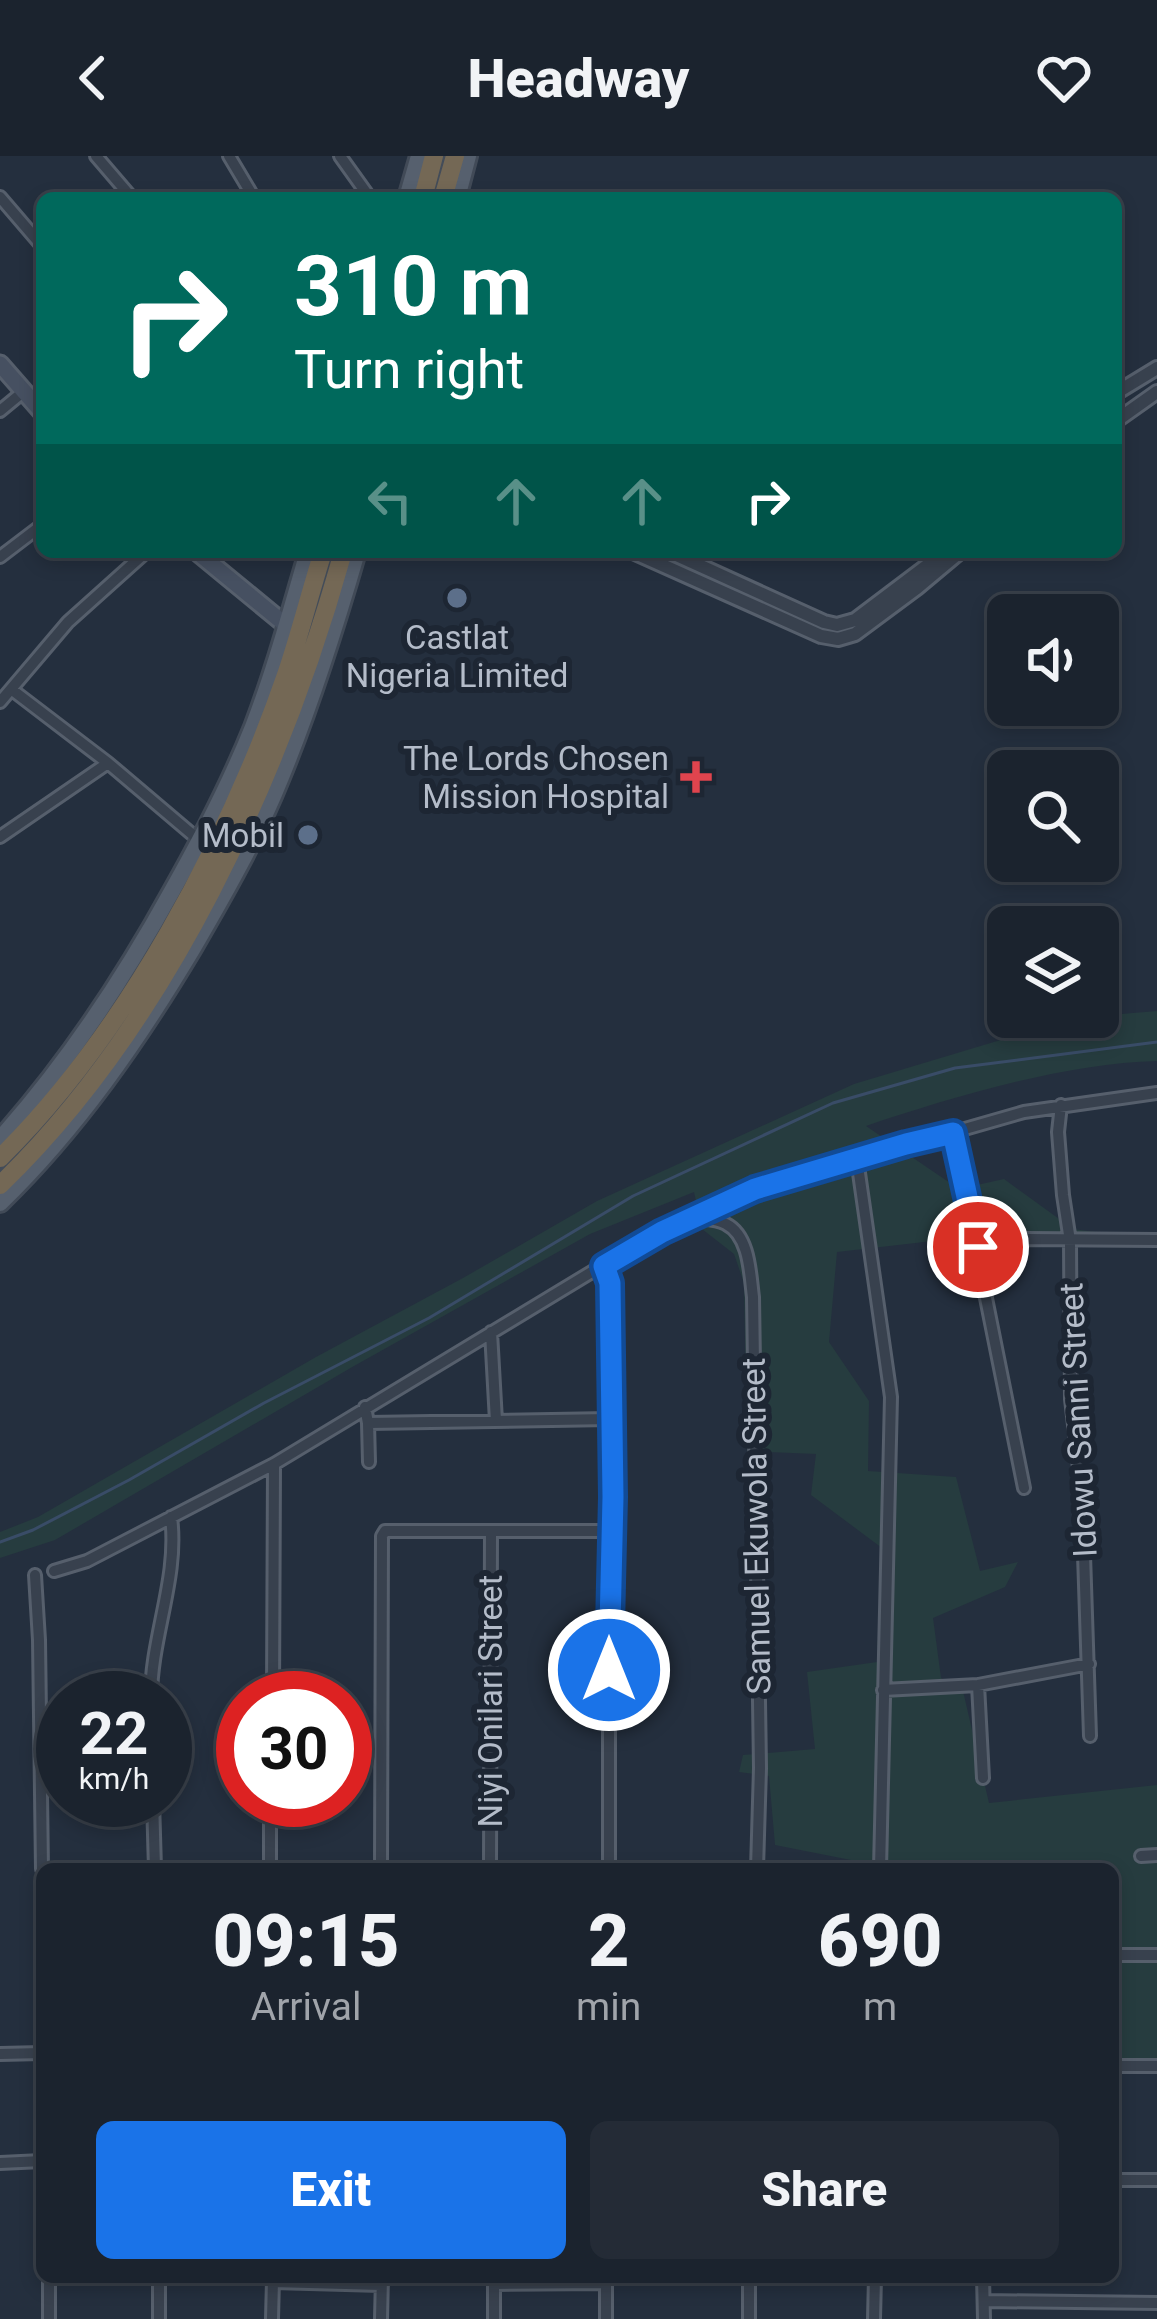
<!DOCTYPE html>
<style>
body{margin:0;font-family:Roboto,sans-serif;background:#242b36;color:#f1f3f6;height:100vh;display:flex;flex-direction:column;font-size:45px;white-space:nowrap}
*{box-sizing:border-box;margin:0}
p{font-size:39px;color:#a0a4aa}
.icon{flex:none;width:66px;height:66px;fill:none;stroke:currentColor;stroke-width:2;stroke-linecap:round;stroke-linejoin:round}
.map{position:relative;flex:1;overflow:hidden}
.drawer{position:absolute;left:36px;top:1707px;width:1083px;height:420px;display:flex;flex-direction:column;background:#1b232e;border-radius:18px;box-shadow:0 6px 18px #0003,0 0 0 3px #39404a}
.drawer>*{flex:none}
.banner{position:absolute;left:36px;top:36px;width:1086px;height:366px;border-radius:18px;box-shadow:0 6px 18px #0003,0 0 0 3px #39404a;background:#00695c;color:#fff;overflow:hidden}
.fabs{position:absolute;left:987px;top:438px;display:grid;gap:24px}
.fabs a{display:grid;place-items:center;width:132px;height:132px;border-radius:18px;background:#1b232e;box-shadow:0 6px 18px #0003,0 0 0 3px #39404a;font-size:60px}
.speed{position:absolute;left:36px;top:1515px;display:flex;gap:24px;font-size:60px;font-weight:700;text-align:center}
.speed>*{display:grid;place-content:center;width:156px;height:156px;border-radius:50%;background:#1b232e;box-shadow:0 6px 18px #0003,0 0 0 3px #39404a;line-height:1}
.speed small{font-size:30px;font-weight:400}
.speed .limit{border:18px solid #d22;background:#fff;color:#111}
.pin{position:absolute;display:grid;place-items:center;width:102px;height:102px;color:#fff;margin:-51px;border:6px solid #fff;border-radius:50%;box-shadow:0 3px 12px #0007}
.me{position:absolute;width:132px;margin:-66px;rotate:0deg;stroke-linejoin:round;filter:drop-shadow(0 0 9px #0008)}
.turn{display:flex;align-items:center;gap:42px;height:252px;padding:0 60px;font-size:54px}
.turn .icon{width:156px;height:156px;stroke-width:2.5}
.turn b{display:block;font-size:84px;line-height:102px}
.lanes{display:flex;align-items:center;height:114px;padding:0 60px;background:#0003;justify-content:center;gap:60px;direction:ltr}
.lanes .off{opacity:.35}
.eta{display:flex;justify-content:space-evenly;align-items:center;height:204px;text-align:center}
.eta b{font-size:72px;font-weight:800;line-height:84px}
.action{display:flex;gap:24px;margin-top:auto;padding:24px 60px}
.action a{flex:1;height:138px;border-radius:18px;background:#1a73e8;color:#fff;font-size:48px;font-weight:800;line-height:138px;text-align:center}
.action a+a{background:#242b36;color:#f1f3f6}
header{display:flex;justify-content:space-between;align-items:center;height:156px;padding:0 60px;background:#1b232e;font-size:54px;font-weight:800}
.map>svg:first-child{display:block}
</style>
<header><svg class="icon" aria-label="back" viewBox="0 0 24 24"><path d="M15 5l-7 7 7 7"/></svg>Headway<svg class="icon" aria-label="heart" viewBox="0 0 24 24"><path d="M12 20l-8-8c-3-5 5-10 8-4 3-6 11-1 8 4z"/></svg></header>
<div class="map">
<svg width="1157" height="2163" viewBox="0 0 1157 2163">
<rect width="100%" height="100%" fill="#242f3e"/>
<path fill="#263c3f" d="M1157,855V905C1066,907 952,941 866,970L959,1033L1004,1023L1073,1073L1154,1084L994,1078L837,1096L829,1186L869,1245L868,1315L956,1321L980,1415L1018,1406L1005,1431L933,1462L941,1522L963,1535L989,1647L1157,1629V1906L1113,1910V1713H862L861,1706L775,1689L769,1620L739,1616L743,1599L815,1593L807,1516L877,1506L882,1392L811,1339L816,1298L747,1295L744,1127L734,1098L702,1073L694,1036L590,1078L354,1210L55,1384L0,1402V1376L38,1361L316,1201L463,1122L597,1045L854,928L1074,862Z"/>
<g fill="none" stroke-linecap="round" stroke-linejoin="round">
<path stroke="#394c67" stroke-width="3" d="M0,1386L33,1374L129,1324L264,1247L429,1162L633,1040L833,947L955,912L1157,886"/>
<defs>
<path id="minor" d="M96,0L132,42
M229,0L254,42
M340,0L370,42
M0,41L42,90
M0,255L23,236
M0,401L42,369
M11,533L108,607L200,685
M0,546L68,466L146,396
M0,681L108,607
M1061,949L1058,976L1063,1039L1070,1085L1071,1243L1082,1338L1090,1580
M953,977L1024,1332
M857,1003L891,1241L880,1713
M696,1062C705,1063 718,1063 726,1068C750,1080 750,1119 753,1141L760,1612L757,1713
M978,1091L1026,1083L1157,1084
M605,1110L610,1127V1263L613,1341L609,1468V1713
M491,1176L496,1265
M365,1251L368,1267L610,1263
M368,1267L369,1306
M54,1415L87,1405L274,1308L628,1094L755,1033L1024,956L1157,937
M35,1419L39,1484L42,1713
M978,1529L983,1622
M883,1534L978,1529L1089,1508
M151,1542C151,1480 179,1422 171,1361
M273,1542L274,1308
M153,1644L155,1713
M1141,1700L1157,1699
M270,1713V1644
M381,1713L382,1380L385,1375H612
M490,1713L491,1376
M1113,1799H1157
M0,1898L42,1897
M1113,1910H1157
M0,2007L42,2005
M1113,2024H1157
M49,2121V2163
M159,2121V2163
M983,2121L984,2163
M606,2124V2163
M273,2126L382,2129
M494,2128L605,2127
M984,2145L1157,2147
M272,2163L273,2124
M381,2163L382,2121
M494,2163V2124
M749,2163V2121
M874,2163L875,2121"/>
<path id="tertiary" d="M1116,237L1157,212
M1116,265L1157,236
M633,396L821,480L838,483L855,478L917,432L960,396
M670,396L824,466L837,469L855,464L945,396"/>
<path id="secondary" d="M0,208L42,256
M197,396L287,470"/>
<path id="primary" d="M407,42L419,0
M457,42L468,0
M0,983C68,907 123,824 172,735C202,682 230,628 253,571C275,514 291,454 308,396
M0,1047C77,972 138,884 193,792C225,737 257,681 281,621C311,548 335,472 357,396"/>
<path id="motorway" d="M423,42L434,0
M443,42L455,0
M0,1002C127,877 228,686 286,519C300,478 310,437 323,396
M0,1029C168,867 281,618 343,396"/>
</defs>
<use href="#minor" stroke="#565f6c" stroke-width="16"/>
<use href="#tertiary" stroke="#565f6c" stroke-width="18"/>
<use href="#secondary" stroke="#565f6c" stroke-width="21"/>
<use href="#primary" stroke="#414a57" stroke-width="22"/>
<use href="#motorway" stroke="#434c59" stroke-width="24"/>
<use href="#minor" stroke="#38414e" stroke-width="10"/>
<use href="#tertiary" stroke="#38414e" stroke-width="12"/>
<use href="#secondary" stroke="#465061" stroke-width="15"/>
<use href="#primary" stroke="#56606e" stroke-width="16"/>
<use href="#motorway" stroke="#746855" stroke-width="18"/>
</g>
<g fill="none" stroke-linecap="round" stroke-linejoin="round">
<defs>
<path id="route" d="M609,1514L613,1341L610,1127L604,1110L662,1076L755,1033L906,988L953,977L978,1091"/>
</defs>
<use href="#route" stroke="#114b97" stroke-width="30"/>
<use href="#route" stroke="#1a73e8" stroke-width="21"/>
</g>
<g fill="#5c6f8a" stroke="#1d2633" stroke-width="4.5">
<circle cx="457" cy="442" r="12"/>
<circle cx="308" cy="679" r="12"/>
</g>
<path fill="#e0444e" stroke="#1d2633" stroke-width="4.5" d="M690 603h12v12h12v12h-12v12h-12v-12h-12v-12h12z"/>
<g text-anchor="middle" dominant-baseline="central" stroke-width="12" stroke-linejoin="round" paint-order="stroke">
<g font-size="33" fill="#b4bcc9" stroke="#1d2633" text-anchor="end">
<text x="457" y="481" text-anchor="middle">Castlat<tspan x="457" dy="38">Nigeria Limited</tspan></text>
<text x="669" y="602">The Lords Chosen<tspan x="669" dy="38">Mission Hospital</tspan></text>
<text x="284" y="679">Mobil</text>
</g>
<g font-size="33" fill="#b4bcc9" stroke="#1d2633">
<text transform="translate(1078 1264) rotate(-93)">Idowu Sanni Street</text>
<text transform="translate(756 1370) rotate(-91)">Samuel Ekuwola Street</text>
<text transform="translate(490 1545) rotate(-90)">Niyi Onilari Street</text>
</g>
</g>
</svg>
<div class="fabs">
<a><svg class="icon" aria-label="sound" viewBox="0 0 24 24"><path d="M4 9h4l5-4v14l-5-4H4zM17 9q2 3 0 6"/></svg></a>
<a><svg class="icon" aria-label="search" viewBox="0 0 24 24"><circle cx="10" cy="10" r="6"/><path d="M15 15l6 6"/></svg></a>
<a><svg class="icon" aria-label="layers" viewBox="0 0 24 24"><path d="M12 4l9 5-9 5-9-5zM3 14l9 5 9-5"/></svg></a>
</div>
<div class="speed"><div>22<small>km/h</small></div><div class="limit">30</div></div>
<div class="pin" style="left:978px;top:1091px;background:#d93025"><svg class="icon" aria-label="arrive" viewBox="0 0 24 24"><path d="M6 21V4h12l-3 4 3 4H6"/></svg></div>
<svg class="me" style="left:609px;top:1514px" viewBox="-20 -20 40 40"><circle r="17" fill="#1a73e8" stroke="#fff" stroke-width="3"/><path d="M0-11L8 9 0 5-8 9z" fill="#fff"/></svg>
<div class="banner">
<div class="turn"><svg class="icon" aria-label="right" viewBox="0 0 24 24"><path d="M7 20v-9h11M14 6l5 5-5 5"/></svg><div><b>310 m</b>Turn right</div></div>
<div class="lanes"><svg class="icon off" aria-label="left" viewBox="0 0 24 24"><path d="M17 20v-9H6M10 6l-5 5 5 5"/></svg><svg class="icon off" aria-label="ahead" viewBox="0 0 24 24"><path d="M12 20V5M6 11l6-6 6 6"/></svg><svg class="icon off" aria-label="ahead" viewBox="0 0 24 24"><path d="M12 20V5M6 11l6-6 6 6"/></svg><svg class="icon" aria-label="right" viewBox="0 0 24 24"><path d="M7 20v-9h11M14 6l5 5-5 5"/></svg></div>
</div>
<section class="drawer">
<div class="eta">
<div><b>09:15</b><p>Arrival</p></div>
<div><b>2</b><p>min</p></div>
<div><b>690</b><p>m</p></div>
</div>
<div class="action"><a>Exit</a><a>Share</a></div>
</section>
</div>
